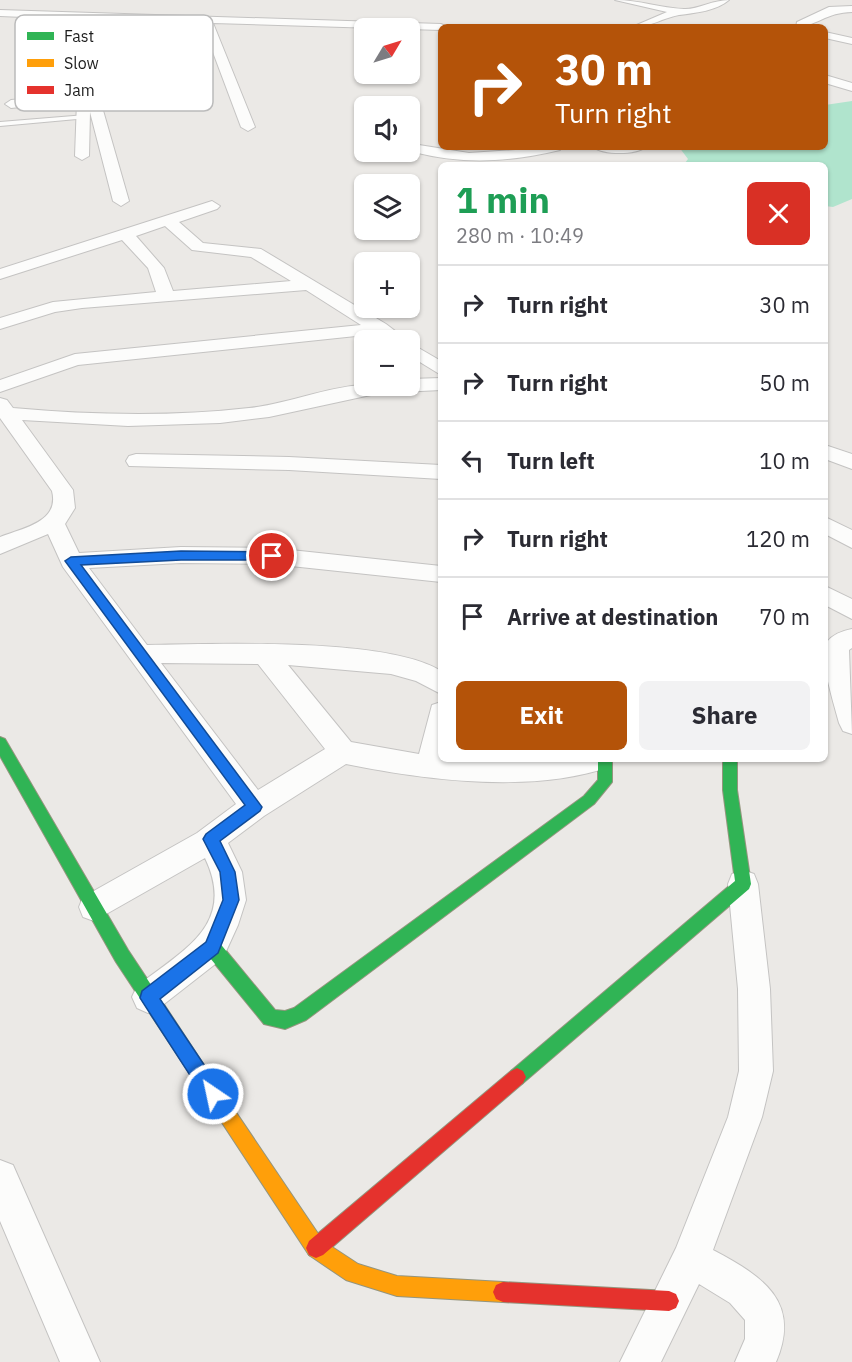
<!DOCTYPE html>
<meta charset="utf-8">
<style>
body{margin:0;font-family:"IBM Plex Sans",sans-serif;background:#f2f2f3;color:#2b2b33;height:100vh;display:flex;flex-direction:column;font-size:22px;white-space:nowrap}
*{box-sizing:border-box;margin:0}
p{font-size:20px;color:#7c7c81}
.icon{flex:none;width:33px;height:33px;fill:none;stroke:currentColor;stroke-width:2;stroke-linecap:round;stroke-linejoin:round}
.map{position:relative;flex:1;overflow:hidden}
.drawer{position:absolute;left:438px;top:162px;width:390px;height:600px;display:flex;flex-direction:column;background:#fff;border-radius:9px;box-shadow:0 2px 4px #0004}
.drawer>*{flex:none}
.banner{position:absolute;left:438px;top:24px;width:390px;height:126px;border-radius:9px;box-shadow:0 2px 4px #0004;background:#b45309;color:#fff;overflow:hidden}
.needle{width:39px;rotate:52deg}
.controls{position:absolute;left:354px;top:18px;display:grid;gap:12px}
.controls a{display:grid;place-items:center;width:66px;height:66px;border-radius:9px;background:#fff;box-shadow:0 2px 4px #0004;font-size:30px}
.pin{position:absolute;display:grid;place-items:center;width:51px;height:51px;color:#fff;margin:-26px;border:3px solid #fff;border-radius:50%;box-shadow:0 2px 6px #0007}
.me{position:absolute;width:66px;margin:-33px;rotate:326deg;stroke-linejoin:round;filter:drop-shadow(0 0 4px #0008)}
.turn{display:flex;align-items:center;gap:21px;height:126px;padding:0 18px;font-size:27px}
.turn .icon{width:78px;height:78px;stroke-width:2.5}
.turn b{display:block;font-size:42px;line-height:51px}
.round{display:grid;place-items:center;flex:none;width:63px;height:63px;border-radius:9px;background:#f2f2f3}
.head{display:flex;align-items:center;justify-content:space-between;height:102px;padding:0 18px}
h1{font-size:36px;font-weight:700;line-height:45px;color:#1e9e55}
.action{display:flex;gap:12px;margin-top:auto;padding:12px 18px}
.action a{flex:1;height:69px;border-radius:9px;background:#b45309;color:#fff;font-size:24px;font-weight:700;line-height:69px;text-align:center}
.action a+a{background:#f2f2f3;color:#2b2b33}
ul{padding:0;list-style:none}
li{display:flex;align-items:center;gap:18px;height:78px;padding:0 18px;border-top:2px solid #e1e1e2}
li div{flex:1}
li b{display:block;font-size:22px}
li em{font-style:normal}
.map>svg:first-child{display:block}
</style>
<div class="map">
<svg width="852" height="1362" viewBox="0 0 852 1362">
<rect width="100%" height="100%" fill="#ebe9e6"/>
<path fill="#b0e4cd" d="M852,101V199L833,207L825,206V165H690L685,163L688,159L679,147H825V105Z"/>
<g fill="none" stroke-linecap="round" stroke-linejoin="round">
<defs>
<path id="lane" d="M86,115L88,116V118L0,126V122Z"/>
<path id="street" d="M615,0C639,0 661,8 684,9C696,10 713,0 729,0C716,11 695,13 679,15C662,18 652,27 632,27L667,12Z
M852,6V12C827,12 815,27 796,27L797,22L829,7Z
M0,10L441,24L447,27H441V30L213,23L255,127L248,131L241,127L202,23L82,19L90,65L129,201L121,206L113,201L90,112L89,156L82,160L75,156L77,101L11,108L5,104L11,100L76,94L77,90H84L71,19L0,16Z
M825,32L852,38V44L825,38Z
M825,75L852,83V91L825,83Z
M419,145L469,153L562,147L560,150C510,162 464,165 414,152L412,149Z
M594,147H645C637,155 602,155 594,147Z
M212,201L220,206L217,209L179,222L203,243L261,249L386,324L407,340H386L375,334L78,365L0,392V380L75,354L361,325L306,290L82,308L55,312L0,329V318L53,302L156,292L148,268L122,240L0,279V269ZM165,226L192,250L251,257L291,281L173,291L164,268L136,236Z
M410,343L441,361V375L410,356Z
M441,378V390L380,393L269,417L220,423L128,426L22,420L73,490L75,508L65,524L79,553L181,547L272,548L441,566V582L272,564L181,563L89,568L147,645C215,644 387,637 441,671V694L416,681L391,674L288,665L351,742L419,754L432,705L441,702V759H613L609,767C531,794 425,780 346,764L264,816L228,843L242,872L246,900L238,925L223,958L159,1008L148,1013L137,1008L132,997L137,986C183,950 237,925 205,858L94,921L83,917L79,907L83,897L197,833L236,804L63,567L48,534L0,554V537C23,528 60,522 52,491L0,418V398L7,400L13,408C91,415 171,417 249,408C287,404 323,388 361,385C374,384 394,386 410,386V379ZM161,663L258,664L325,749L258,790Z
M825,445L852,454V469L825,459Z
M136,454L289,457L441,465V479L289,470L129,466L126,461L129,456Z
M825,517L852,530V548L825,534Z
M825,586L852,599V619L825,605Z
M852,629V648L849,650L852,734L843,731L839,723C835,707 818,656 827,642C833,634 842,631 852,629Z
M743,870L754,874L758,884L770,989L773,1071L762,1117L713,1250C762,1276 802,1301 776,1362H735L745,1339V1320L730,1303L699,1284L661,1362H620L676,1248L728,1117L739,1071L738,989L728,884L732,874Z
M0,1160L13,1165L100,1362H60L0,1221Z"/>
<path id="fast" d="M0,737L5,739L128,950L204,1065L207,1071L204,1077L198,1080L192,1077L116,962L0,756Z
M598,759H612V782L594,804L306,1020L285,1029L264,1024L206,953L204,947L206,941L212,939L218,941L275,1010L285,1011L294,1008L584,796L598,780Z
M723,759H737V790L751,884L749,889L523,1083L517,1086L511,1083L508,1077L511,1071L735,881L723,790Z"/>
<path id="slow" d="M198,1062L204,1065L323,1241L358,1264L397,1276L503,1282L510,1285L513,1292L510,1299L503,1302L397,1296L346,1280L309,1255L192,1077L189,1071L192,1065Z"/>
<path id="jam" d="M517,1068L523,1071L526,1077L523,1083L323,1255L316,1258L309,1255L306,1248L309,1241L511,1071Z
M503,1282L669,1291L676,1294L679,1301L676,1308L669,1311L503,1302L496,1299L493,1292L496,1285Z"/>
</defs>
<use href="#lane" stroke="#c4c3c2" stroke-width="2"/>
<use href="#street" stroke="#c4c3c2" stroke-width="2"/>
<use href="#fast" stroke="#94957e" stroke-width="2"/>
<use href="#slow" stroke="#94957e" stroke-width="2"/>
<use href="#jam" stroke="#94957e" stroke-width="2"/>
<use href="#lane" fill="#fcfcfb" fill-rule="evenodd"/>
<use href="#street" fill="#fcfcfb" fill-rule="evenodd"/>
<use href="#fast" fill="#30b455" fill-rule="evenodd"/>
<use href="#slow" fill="#ff9f0a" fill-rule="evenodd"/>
<use href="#jam" fill="#e5322d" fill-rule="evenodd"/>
</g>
<path fill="#1a73e8" stroke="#114b97" stroke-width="1.5" d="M181,551L272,552L278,556L272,560H181L81,565L262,807L260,811L220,841L235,872L239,900L218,953L160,999L219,1087L222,1094L219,1100L213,1103L206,1100L140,998L142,991L206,942L223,900L220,872L203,839L206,834L245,805L65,561L71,557Z"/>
<rect x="15" y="15" width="198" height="96" rx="9" fill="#fff" stroke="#bbb" stroke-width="1.5"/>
<rect x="27" y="32" width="27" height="8" fill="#30b455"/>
<rect x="27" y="59" width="27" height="8" fill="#ff9f0a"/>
<rect x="27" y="86" width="27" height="8" fill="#e5322d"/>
<g font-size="16" fill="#1d1d1d">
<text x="64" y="42">Fast</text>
<text x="64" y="69">Slow</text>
<text x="64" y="96">Jam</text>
</g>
</svg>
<div class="controls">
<a><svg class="needle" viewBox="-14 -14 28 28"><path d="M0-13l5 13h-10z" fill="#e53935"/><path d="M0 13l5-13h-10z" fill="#7c7c81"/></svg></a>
<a><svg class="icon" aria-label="sound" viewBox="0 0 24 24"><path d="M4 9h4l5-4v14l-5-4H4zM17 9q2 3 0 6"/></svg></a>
<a><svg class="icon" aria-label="layers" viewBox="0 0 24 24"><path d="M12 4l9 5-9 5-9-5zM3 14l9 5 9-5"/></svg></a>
<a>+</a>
<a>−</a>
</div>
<div class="pin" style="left:272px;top:556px;background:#d93025"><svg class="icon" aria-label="arrive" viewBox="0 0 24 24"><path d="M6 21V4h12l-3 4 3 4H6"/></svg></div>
<svg class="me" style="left:213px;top:1094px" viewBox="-20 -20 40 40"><circle r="17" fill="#1a73e8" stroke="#fff" stroke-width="3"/><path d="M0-11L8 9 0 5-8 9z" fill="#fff"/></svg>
<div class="banner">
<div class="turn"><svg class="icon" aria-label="right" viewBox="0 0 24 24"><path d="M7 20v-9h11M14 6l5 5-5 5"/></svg><div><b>30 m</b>Turn right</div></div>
</div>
<section class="drawer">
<div class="head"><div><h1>1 min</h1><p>280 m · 10:49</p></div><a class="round" style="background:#d93025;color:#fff"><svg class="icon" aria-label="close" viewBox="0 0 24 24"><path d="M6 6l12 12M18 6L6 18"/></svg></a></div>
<ul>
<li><svg class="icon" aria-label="right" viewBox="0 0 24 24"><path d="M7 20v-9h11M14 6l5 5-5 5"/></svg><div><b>Turn right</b></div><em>30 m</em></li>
<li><svg class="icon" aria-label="right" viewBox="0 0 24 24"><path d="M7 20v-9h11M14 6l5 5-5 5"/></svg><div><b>Turn right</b></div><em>50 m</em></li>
<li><svg class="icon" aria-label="left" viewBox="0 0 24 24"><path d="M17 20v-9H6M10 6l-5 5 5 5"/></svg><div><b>Turn left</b></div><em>10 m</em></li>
<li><svg class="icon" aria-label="right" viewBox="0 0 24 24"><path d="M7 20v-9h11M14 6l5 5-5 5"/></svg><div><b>Turn right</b></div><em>120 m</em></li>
<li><svg class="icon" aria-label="arrive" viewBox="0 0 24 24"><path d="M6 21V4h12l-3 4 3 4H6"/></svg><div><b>Arrive at destination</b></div><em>70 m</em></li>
</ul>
<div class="action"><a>Exit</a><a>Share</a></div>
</section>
</div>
